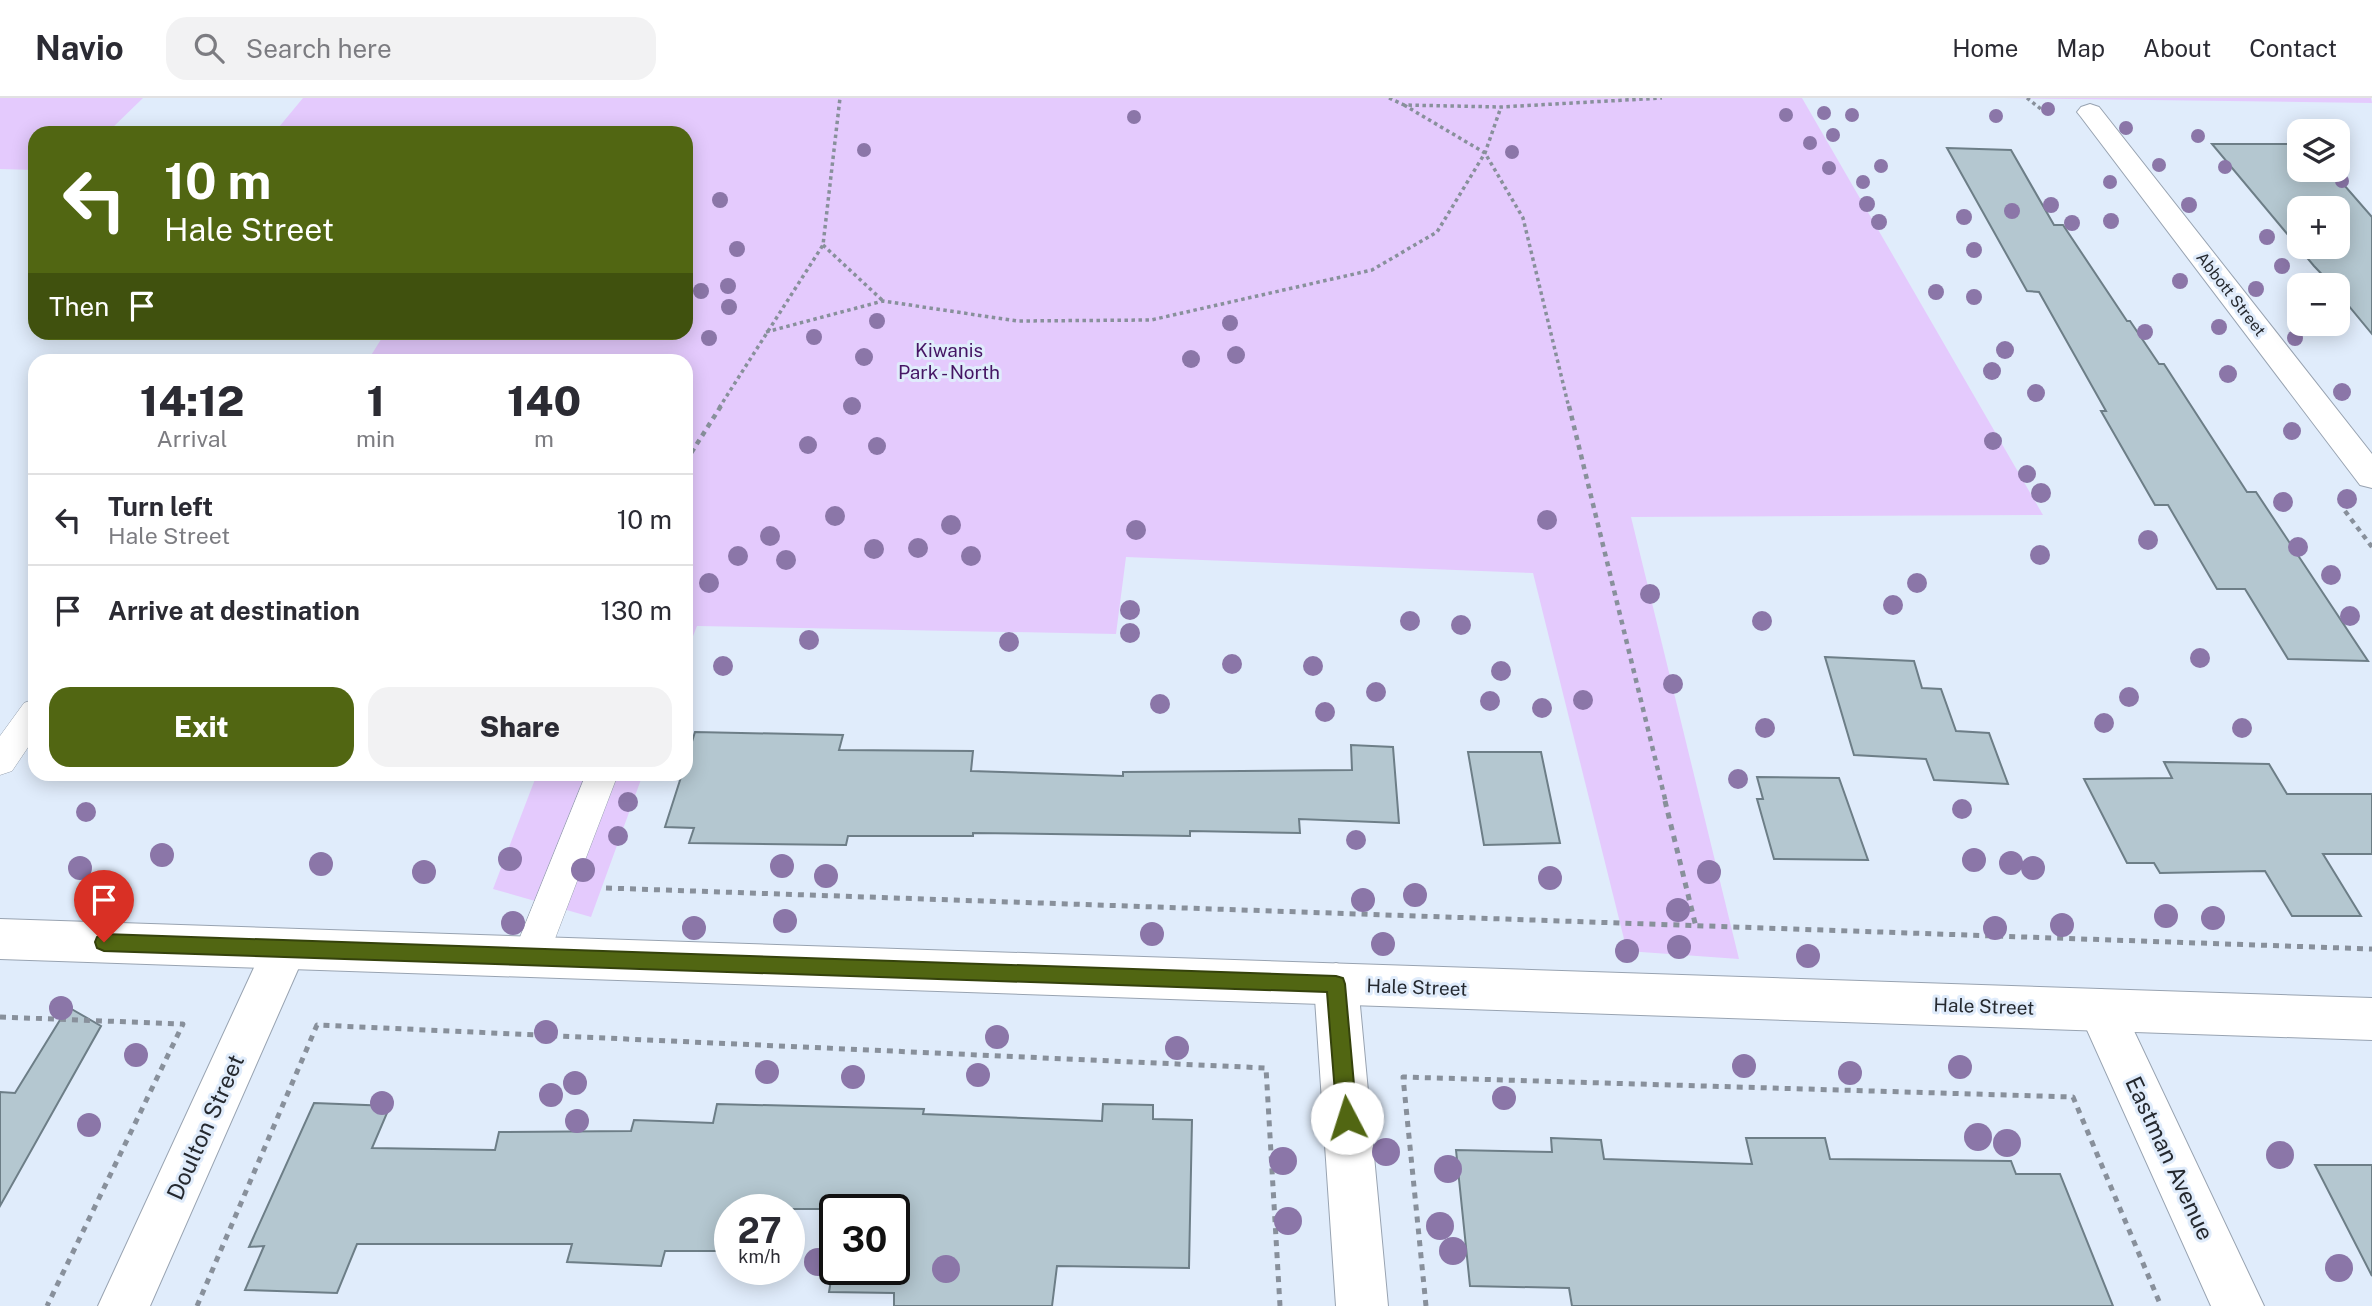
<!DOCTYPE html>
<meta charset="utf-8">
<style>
body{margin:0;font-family:"Public Sans",sans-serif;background:#f2f2f3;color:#2b2b33;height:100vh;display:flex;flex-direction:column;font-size:26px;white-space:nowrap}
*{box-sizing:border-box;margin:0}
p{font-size:23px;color:#7c7c81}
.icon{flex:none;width:38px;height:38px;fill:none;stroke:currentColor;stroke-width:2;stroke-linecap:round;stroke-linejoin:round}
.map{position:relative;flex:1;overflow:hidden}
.side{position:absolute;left:28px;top:256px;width:665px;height:427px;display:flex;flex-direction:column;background:#fff;border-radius:21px;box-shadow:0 4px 18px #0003}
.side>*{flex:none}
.top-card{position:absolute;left:28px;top:28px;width:665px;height:214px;border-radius:21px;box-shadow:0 4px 18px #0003;background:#516612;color:#fff;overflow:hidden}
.controls{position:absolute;left:2287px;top:21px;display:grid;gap:14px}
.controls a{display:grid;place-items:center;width:63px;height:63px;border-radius:14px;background:#fff;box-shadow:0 4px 18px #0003;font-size:35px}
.speed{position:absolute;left:714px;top:1096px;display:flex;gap:14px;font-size:35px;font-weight:700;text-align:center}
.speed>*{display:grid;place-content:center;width:91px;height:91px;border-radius:50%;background:#fff;box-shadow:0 4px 18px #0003;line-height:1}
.speed small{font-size:18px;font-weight:400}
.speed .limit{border:4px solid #111;border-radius:10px;background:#fff;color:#111}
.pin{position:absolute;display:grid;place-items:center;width:60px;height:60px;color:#fff;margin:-72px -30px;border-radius:50% 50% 50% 0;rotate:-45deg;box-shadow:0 0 7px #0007}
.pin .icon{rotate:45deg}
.me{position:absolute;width:77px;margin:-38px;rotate:355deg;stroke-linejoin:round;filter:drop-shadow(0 0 5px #0008)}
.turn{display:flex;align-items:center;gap:24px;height:147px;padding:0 21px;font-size:32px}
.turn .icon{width:91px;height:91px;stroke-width:2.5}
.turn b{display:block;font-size:49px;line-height:60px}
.then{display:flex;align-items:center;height:66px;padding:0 21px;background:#0003;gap:14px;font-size:26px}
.eta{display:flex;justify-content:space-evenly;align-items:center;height:119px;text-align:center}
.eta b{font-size:42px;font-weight:800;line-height:49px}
.button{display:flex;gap:14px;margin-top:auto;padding:14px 21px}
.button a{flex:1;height:80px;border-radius:21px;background:#516612;color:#fff;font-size:28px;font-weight:800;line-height:80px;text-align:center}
.button a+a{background:#f2f2f3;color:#2b2b33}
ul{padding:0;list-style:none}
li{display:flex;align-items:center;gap:21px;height:91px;padding:0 21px;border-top:2px solid #e1e1e2}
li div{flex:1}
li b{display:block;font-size:26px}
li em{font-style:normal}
header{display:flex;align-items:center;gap:42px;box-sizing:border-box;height:98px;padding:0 35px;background:#fff;border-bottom:2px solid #e1e1e2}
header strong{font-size:33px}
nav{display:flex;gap:38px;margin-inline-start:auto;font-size:24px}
.search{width:490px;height:63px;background:#f2f2f3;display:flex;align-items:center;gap:18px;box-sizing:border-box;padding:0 24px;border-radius:21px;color:#7c7c81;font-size:26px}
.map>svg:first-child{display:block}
</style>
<header>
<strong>Navio</strong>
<div class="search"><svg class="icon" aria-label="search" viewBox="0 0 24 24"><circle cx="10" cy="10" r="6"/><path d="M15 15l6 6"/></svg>Search here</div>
<nav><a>Home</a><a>Map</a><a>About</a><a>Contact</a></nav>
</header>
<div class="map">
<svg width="2372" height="1208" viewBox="0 0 2372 1208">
<rect width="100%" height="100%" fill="#e0ecfb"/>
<path fill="#e4cafd" d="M0,0H143L107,35H35V72L0,71Z
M303,0H1802L2043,417L1631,419L1739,861L1627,853L1533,475L1126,459L1116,536L697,528L686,556V262L370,259L385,235L686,234V35H274Z
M2003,0H2371L2372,5Z
M537,676H643L591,819L493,791Z"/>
<path fill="#b4c7d0" stroke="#6d7e87" stroke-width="2" fill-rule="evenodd" d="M2212,46H2300V72H2331L2372,119V236L2338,195V187H2332L2314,168ZM2300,110H2338V149H2300Z
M1947,50L2011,52L2054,127H2063L2127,223H2130L2159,266H2164L2247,394H2256L2368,563L2288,561L2245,491H2217L2168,407H2155L2101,313H2106L2039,194L2027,193Z
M1825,559L1914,563L1922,590L1941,591L1956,633L1989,635L2008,686L1934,682L1926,661L1854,657Z
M695,634L843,637L839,652L973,653L971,673L1123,678V674L1352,672L1351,647L1393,649L1399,725L1299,721L1300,735L1190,733V738L973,735V738H848L846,747L689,745L694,730L665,729L682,676H686V663Z
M1468,654H1541L1560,745L1484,747Z
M2164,664L2269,666L2287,696H2372V756H2323L2361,818H2292L2265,773L2160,775L2154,765H2127L2084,681L2172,680Z
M1757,679L1839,680L1868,762L1774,761L1757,701H1763Z
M68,909L101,928L0,1108V994L15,995Z
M314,1005L390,1008L372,1050L495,1052L499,1034L631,1033L634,1022L713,1025L717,1006L924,1011L923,1016L1102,1023L1103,1006L1153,1007V1021L1192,1022L1189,1170L1057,1168L1052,1208H894V1195L829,1194L835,1158V1171H894V1111H835V1153H821L828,1111H730V1153H665L661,1168L567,1164L572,1146H357L337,1195L245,1192L264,1148L249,1149Z
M1551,1040L1601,1042L1604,1061L1752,1066L1746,1040H1825L1830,1061L2011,1063L2016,1076H2060L2113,1208H1572L1569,1190L1470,1188L1456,1052L1552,1054Z
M2315,1067H2372V1178Z"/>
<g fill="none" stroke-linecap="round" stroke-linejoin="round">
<defs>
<path id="service" d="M35,601V639L12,673L0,677V638L24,605Z
M586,676H618L548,859L543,871L530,875L517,871L512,859Z"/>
<path id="minor" d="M2090,6L2099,9L2372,356V390L2360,387L2081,19L2077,14L2081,9Z
M285,831L301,837L307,851L150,1208H98L269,837Z
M1336,865L1352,871L1358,886L1388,1208H1336L1314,886L1320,871Z
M2101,891L2117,897L2264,1208H2211L2078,912L2085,897Z"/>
<path id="tertiary" d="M0,821L2372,900V942L0,861Z"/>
</defs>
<use href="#service" stroke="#98a3b1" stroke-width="1"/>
<use href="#minor" stroke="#98a3b1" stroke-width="2"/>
<use href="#tertiary" stroke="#98a3b1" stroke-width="2"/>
<path stroke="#88909b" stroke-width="3.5" stroke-dasharray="3.5 3.5" stroke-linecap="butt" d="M1389,0L1404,7L1501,9L1662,0
M2027,0L2046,15
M1404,7L1485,55L1523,120L1569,310
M823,147L882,202
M766,234L883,203L1017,223L1151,222L1372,172L1437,134L1485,55L1501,9
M719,310L823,147L840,0"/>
<path stroke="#88909b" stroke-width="4.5" stroke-dasharray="5 5" stroke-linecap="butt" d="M1569,308L1666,705
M686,363L721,308
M2345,413L2372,449"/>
<path stroke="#88909b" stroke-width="5" stroke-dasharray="6 6" stroke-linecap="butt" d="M1665,703L1696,829
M606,790L2372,851
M0,919L183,926L47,1208
M197,1208L317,927L1266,970L1280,1208
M1426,1208L1403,979L2073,999L2161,1208"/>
<use href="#service" fill="#fff" fill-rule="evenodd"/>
<use href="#minor" fill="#fff" fill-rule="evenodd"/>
<use href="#tertiary" fill="#fff" fill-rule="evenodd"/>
</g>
<g fill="#8b76a8">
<circle cx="2048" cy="11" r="7"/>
<circle cx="1824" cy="15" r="7"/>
<circle cx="1786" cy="17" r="7"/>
<circle cx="1852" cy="17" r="7"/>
<circle cx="1996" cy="18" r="7"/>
<circle cx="1134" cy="19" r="7"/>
<circle cx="2126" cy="30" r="7"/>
<circle cx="1833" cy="37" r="7"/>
<circle cx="2198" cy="38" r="7"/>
<circle cx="1810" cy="45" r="7"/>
<circle cx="864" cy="52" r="7"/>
<circle cx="1512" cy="54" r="7"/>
<circle cx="2159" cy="67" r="7"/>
<circle cx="1881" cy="68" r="7"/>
<circle cx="2225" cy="69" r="7"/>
<circle cx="1829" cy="70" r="7"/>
<circle cx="2342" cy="83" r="7"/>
<circle cx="1863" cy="84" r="7"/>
<circle cx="2110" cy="84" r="7"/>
<circle cx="720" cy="102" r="8"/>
<circle cx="1867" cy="106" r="8"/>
<circle cx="2051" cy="107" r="8"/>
<circle cx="2189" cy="107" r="8"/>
<circle cx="2012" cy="113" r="8"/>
<circle cx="1964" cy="119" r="8"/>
<circle cx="2111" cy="123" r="8"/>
<circle cx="1879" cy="124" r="8"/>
<circle cx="2072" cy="125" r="8"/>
<circle cx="2267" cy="139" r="8"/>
<circle cx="737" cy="151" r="8"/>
<circle cx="1974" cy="152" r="8"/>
<circle cx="2282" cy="168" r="8"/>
<circle cx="2180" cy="183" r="8"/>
<circle cx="728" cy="188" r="8"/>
<circle cx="2256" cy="191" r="8"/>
<circle cx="701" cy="193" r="8"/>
<circle cx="1936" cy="194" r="8"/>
<circle cx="1974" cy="199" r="8"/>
<circle cx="729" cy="209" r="8"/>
<circle cx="877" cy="223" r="8"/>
<circle cx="1230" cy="225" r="8"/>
<circle cx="2219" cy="229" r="8"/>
<circle cx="2145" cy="234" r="8"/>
<circle cx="814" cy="239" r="8"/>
<circle cx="709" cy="240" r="8"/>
<circle cx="2295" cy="240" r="8"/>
<circle cx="2005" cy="252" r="9"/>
<circle cx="1236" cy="257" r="9"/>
<circle cx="864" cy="259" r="9"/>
<circle cx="1191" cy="261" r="9"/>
<circle cx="1992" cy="273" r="9"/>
<circle cx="2228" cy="276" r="9"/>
<circle cx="2342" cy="294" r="9"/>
<circle cx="2036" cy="295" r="9"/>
<circle cx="852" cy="308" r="9"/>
<circle cx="2292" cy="333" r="9"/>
<circle cx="1993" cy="343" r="9"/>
<circle cx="808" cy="347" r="9"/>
<circle cx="877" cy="348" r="9"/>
<circle cx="2027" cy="376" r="9"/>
<circle cx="2041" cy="395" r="10"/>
<circle cx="2347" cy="401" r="10"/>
<circle cx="2283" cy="404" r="10"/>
<circle cx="835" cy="418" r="10"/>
<circle cx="1547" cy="422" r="10"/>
<circle cx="951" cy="427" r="10"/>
<circle cx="1136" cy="432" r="10"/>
<circle cx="770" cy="438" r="10"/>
<circle cx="2148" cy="442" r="10"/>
<circle cx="2298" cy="449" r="10"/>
<circle cx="918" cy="450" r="10"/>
<circle cx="874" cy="451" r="10"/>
<circle cx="2040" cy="457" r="10"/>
<circle cx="738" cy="458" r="10"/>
<circle cx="971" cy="458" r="10"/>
<circle cx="786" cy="462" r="10"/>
<circle cx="2331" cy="477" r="10"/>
<circle cx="709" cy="485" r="10"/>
<circle cx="1917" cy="485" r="10"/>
<circle cx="1650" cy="496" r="10"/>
<circle cx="1893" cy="507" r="10"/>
<circle cx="1130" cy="512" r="10"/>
<circle cx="2350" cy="518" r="10"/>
<circle cx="1410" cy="523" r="10"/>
<circle cx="1762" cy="523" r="10"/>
<circle cx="1461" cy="527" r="10"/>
<circle cx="1130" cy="535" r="10"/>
<circle cx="809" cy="542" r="10"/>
<circle cx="1009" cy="544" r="10"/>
<circle cx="2200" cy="560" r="10"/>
<circle cx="1232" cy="566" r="10"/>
<circle cx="723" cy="568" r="10"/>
<circle cx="1313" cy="568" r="10"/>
<circle cx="1501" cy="573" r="10"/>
<circle cx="1673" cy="586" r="10"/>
<circle cx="1376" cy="594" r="10"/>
<circle cx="2129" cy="599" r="10"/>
<circle cx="1583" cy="602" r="10"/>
<circle cx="1490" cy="603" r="10"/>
<circle cx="1160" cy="606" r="10"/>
<circle cx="1542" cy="610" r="10"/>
<circle cx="1325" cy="614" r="10"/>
<circle cx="2104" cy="625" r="10"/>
<circle cx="1765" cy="630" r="10"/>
<circle cx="2242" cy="630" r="10"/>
<circle cx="1738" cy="681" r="10"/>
<circle cx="628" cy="704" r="10"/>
<circle cx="1962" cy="711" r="10"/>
<circle cx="86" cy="714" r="10"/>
<circle cx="618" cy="738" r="10"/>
<circle cx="1356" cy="742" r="10"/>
<circle cx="162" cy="757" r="12"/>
<circle cx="510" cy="761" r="12"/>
<circle cx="1974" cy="762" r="12"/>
<circle cx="2011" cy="765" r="12"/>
<circle cx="321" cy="766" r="12"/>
<circle cx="782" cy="768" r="12"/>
<circle cx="80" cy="770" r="12"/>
<circle cx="2033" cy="770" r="12"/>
<circle cx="583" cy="772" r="12"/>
<circle cx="424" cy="774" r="12"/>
<circle cx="1709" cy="774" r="12"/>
<circle cx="826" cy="778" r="12"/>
<circle cx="1550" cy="780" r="12"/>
<circle cx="1415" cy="797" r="12"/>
<circle cx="1363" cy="802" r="12"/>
<circle cx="1678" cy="812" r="12"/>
<circle cx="2166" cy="818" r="12"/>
<circle cx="2213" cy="820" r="12"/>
<circle cx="785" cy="823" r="12"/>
<circle cx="513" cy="825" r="12"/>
<circle cx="2062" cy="827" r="12"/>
<circle cx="694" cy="830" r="12"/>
<circle cx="1995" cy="830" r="12"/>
<circle cx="1152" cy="836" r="12"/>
<circle cx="1383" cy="846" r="12"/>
<circle cx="1679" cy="849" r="12"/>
<circle cx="1627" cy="853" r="12"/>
<circle cx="1808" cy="858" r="12"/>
<circle cx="61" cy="910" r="12"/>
<circle cx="546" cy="934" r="12"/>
<circle cx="997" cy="939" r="12"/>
<circle cx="1177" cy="950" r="12"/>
<circle cx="136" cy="957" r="12"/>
<circle cx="1744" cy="968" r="12"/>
<circle cx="1960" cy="969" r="12"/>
<circle cx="767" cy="974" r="12"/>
<circle cx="1850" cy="975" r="12"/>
<circle cx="978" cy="977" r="12"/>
<circle cx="853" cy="979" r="12"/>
<circle cx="575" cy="985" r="12"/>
<circle cx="551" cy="997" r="12"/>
<circle cx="1504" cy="1000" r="12"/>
<circle cx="382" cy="1005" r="12"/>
<circle cx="577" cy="1023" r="12"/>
<circle cx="89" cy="1027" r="12"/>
<circle cx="1978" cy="1039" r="14"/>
<circle cx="2007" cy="1045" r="14"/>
<circle cx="1386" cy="1054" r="14"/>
<circle cx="2280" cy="1057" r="14"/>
<circle cx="1283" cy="1063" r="14"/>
<circle cx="1448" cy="1071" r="14"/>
<circle cx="1288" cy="1123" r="14"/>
<circle cx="1440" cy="1128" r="14"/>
<circle cx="1453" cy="1153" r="14"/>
<circle cx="818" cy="1164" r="14"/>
<circle cx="2339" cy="1170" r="14"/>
<circle cx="946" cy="1171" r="14"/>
</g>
<path fill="#516612" stroke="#35420c" stroke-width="2" d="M104,836L1336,878L1343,880L1345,886L1357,1020L1354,1027L1347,1030L1340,1027L1337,1020L1327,894L104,853L97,850L95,844L97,839Z"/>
<g text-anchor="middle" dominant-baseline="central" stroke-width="6" stroke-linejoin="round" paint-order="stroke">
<g font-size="16" fill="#25292f" stroke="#e0ecfb">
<text transform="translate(2231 196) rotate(52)">Abbott Street</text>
</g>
<g font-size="19" fill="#451664" stroke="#e0ecfb">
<text x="949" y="252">Kiwanis<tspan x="949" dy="22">Park - North</tspan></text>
</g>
<g font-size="19" fill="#25292f" stroke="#e0ecfb">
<text transform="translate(1417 889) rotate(2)">Hale Street</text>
<text transform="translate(1984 908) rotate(2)">Hale Street</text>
</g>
<g font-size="23" fill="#25292f" stroke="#e0ecfb">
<text transform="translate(205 1029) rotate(-66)">Doulton Street</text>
<text transform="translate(2170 1060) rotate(65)">Eastman Avenue</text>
</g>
</g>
</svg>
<div class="controls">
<a><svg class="icon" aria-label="layers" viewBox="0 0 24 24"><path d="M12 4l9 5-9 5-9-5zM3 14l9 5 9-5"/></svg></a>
<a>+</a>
<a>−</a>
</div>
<div class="speed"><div>27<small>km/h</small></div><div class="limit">30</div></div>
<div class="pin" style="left:104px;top:844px;background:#d93025"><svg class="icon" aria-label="arrive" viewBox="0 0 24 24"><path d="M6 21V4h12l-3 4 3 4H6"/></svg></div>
<svg class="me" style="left:1347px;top:1020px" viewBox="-20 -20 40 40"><circle r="19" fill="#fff"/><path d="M0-13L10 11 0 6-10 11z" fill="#516612"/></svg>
<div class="top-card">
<div class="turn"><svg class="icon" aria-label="left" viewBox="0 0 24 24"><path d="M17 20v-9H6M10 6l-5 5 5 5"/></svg><div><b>10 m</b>Hale Street</div></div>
<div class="then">Then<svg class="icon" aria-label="arrive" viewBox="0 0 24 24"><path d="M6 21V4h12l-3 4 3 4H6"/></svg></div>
</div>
<section class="side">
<div class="eta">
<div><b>14:12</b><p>Arrival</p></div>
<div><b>1</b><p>min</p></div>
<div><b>140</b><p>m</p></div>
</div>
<ul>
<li><svg class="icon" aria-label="left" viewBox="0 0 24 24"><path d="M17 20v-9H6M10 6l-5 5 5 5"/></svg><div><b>Turn left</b><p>Hale Street</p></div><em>10 m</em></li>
<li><svg class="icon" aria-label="arrive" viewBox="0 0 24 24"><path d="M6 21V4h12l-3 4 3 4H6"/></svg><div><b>Arrive at destination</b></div><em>130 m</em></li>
</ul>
<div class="button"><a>Exit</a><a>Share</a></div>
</section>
</div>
